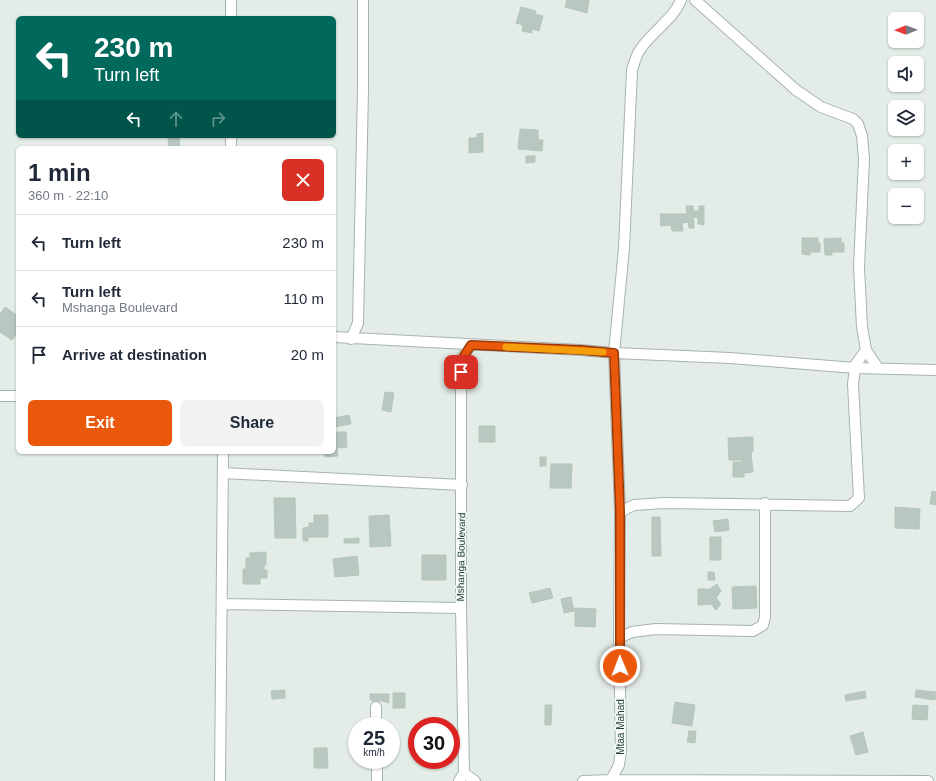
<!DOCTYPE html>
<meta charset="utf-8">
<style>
body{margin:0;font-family:Arial,sans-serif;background:#f2f2f3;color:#1f2937;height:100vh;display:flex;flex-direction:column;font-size:15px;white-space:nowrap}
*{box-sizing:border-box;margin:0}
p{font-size:13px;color:#747a83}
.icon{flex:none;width:22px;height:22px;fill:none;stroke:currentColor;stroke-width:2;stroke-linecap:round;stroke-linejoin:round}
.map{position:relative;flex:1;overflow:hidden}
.drawer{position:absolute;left:16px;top:146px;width:320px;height:308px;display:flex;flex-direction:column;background:#fff;border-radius:6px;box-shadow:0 1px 3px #0004}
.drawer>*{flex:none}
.top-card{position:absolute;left:16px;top:16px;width:320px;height:122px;border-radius:6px;box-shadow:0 1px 3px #0004;background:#00695c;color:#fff;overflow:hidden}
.needle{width:26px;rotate:269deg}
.buttons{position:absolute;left:888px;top:12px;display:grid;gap:8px}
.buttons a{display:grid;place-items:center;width:36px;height:36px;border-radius:6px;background:#fff;box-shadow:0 1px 3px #0004;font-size:20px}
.speed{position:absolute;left:348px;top:717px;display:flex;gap:8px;font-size:20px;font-weight:700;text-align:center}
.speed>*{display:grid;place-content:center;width:52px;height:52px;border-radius:50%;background:#fff;box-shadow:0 1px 3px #0004;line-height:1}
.speed small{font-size:10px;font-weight:400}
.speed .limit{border:6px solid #d22;background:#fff;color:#111}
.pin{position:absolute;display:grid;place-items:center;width:34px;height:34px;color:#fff;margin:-17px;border-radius:8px;box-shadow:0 2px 6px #0006}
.me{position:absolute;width:44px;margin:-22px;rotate:359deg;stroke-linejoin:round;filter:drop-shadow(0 0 3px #0008)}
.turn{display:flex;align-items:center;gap:14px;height:84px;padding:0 12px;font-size:18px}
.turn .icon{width:52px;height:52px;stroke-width:2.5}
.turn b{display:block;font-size:28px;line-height:34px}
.lanes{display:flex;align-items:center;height:38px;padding:0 12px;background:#0003;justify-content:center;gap:20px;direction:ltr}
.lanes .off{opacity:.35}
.round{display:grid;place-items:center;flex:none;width:42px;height:42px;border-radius:6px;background:#f2f2f3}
.summary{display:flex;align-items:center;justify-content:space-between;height:68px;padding:0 12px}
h1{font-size:24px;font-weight:600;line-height:30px}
.primary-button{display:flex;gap:8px;margin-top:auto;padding:8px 12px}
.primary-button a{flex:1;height:46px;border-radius:6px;background:#ea580c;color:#fff;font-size:16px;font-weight:600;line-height:46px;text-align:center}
.primary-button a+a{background:#f2f2f3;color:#1f2937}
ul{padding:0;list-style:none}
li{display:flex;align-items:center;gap:12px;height:56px;padding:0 12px;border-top:1px solid #e0e1e3}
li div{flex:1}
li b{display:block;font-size:15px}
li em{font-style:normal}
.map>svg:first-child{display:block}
</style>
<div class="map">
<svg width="936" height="781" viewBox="0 0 936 781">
<rect width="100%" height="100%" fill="#e3ece6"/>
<path fill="#b8c7bf" stroke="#b5c6bc" d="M567,0H589L587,13L565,7Z
M521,7L536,11L535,14L543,16L539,31L532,29V33L522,31L523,25L516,23Z
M520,129L538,130V140H543L542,151L518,149Z
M483,133V152L469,153V138H477V134Z
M179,137L180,148H169L168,138Z
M526,156H535V162L526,163Z
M686,206H693L694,228H689L688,222L682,223L683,231H672L671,225L661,226L660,214H687Z
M699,206H704V225L698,224V218L694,217V211H699Z
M802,238H818V243H820V252H810V255L802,254Z
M841,238V243H844V252H832V255H825L824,239Z
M5,307L18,316V332L12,340L0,332V314Z
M385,392L394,393L391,412L382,410Z
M349,415L351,424L334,427V418Z
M479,426H495V442H479Z
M334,432H346L347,447L337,448L338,456L325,457V452H334Z
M753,437V452H751L753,472L744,473V477H733V462H742V460H729L728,438Z
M540,457H546V466H540Z
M551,464H572L571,488H550Z
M932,491L936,492V505L930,504Z
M274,498H295L296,538H275Z
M895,507L920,509L919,529L895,528Z
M314,515H328V537H308V541H303V528L309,527V523H314Z
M389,515L391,546L370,547L369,516Z
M652,517H660L661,556H652Z
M728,519L729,530L715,532L713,521Z
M710,537H721V560H710Z
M359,538V543H344V539Z
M266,552V565H264V570H267V578H260V584H243V569H246V558H250V553Z
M422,555H446V580H422Z
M357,556L359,575L335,577L333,559Z
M708,572H714L715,580H708Z
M717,584L721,591L716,598L721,604L716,610L711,604L698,605V589H710Z
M756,586L757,608L733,609L732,587Z
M550,588L553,598L532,603L529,593Z
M571,597L574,611L564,613L561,599Z
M575,608L596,609L595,627L575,626Z
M285,690V698L272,699L271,691Z
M916,690L936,692L935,700L915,697Z
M865,691L866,698L846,701L845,695Z
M393,693H405V708H393Z
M370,694H389V703L379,700V705H373V700H370Z
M675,702L695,705L692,726L672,723Z
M545,705H552L551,725H545Z
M913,705L928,706L927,720L912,719Z
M689,731H696L695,743L687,742Z
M863,732L868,752L856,755L850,736Z
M314,748H327L328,768H314Z"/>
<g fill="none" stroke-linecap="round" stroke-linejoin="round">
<defs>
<path id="minor" d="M695,0L796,90L821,107L853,119L858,124L862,136L864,159L859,267L862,327L866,350L878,368
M231,18V0
M231,148V136
M334,337L581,350L614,353L730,358L855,368L936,370
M351,339L358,323L363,90V0
M853,368L866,350
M0,396H18
M223,473L462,485
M620,512L634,505L664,503L850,506L859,498L853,384L855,368
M222,604L461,608
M619,638L632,632L656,629L753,631L763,625L765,617V503
M376,707V726
M377,760V781
M464,773L475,781
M611,780L619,765L621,750L619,638L620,512L614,353L624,248L632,70C634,64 636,55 640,50C651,32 673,20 681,0
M220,781L223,452
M459,781L464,773L461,608V359L471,345
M583,781L611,780L928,781"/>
</defs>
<use href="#minor" stroke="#a6b4ac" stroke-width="12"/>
<use href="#minor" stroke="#fff" stroke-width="10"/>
</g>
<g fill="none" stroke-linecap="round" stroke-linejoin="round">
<defs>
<path id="route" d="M461,372L462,359L471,345L581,350L614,353L620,512V666"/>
</defs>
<use href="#route" stroke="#983908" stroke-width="10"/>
<use href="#route" stroke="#ea580c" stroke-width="7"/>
<path stroke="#f59e0b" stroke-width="7" d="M506,347L603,352"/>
</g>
<g text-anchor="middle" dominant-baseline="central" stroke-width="3.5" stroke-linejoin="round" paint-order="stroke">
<g font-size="10" fill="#233d32" stroke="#f3f9f5">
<text transform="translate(461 557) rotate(-89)">Mshanga Boulevard</text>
<text transform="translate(620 727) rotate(-90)">Mtaa Mahad</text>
</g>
</g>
</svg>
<div class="buttons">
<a><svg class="needle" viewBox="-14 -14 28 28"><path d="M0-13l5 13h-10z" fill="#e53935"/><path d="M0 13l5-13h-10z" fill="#747a83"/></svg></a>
<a><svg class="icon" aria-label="sound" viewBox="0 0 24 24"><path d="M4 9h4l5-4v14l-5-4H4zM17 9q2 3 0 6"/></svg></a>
<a><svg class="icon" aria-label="layers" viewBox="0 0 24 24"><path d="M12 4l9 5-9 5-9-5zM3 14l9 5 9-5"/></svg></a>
<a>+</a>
<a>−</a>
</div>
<div class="speed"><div>25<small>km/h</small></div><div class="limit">30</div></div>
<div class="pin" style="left:461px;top:372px;background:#d93025"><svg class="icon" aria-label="arrive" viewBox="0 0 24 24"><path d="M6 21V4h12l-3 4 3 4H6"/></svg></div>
<svg class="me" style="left:620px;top:666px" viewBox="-20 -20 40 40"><circle r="17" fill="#ea580c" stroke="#fff" stroke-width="3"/><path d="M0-11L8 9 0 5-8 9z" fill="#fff"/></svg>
<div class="top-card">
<div class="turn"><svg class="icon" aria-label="left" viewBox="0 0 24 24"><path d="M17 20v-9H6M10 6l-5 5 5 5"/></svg><div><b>230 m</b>Turn left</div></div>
<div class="lanes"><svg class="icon" aria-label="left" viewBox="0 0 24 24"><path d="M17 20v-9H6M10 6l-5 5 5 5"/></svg><svg class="icon off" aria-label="ahead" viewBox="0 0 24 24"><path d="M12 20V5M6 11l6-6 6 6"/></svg><svg class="icon off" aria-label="right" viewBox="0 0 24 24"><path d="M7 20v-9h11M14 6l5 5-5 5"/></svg></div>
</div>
<section class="drawer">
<div class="summary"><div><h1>1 min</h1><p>360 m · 22:10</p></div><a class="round" style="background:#d93025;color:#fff"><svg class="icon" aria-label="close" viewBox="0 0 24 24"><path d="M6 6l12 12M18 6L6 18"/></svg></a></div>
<ul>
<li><svg class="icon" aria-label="left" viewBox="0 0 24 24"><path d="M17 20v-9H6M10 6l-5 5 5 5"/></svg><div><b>Turn left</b></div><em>230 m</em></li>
<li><svg class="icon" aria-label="left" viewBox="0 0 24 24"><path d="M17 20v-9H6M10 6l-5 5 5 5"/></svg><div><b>Turn left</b><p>Mshanga Boulevard</p></div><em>110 m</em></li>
<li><svg class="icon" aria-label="arrive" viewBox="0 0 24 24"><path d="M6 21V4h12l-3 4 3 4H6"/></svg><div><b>Arrive at destination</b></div><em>20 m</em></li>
</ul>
<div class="primary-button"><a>Exit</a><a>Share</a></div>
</section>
</div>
